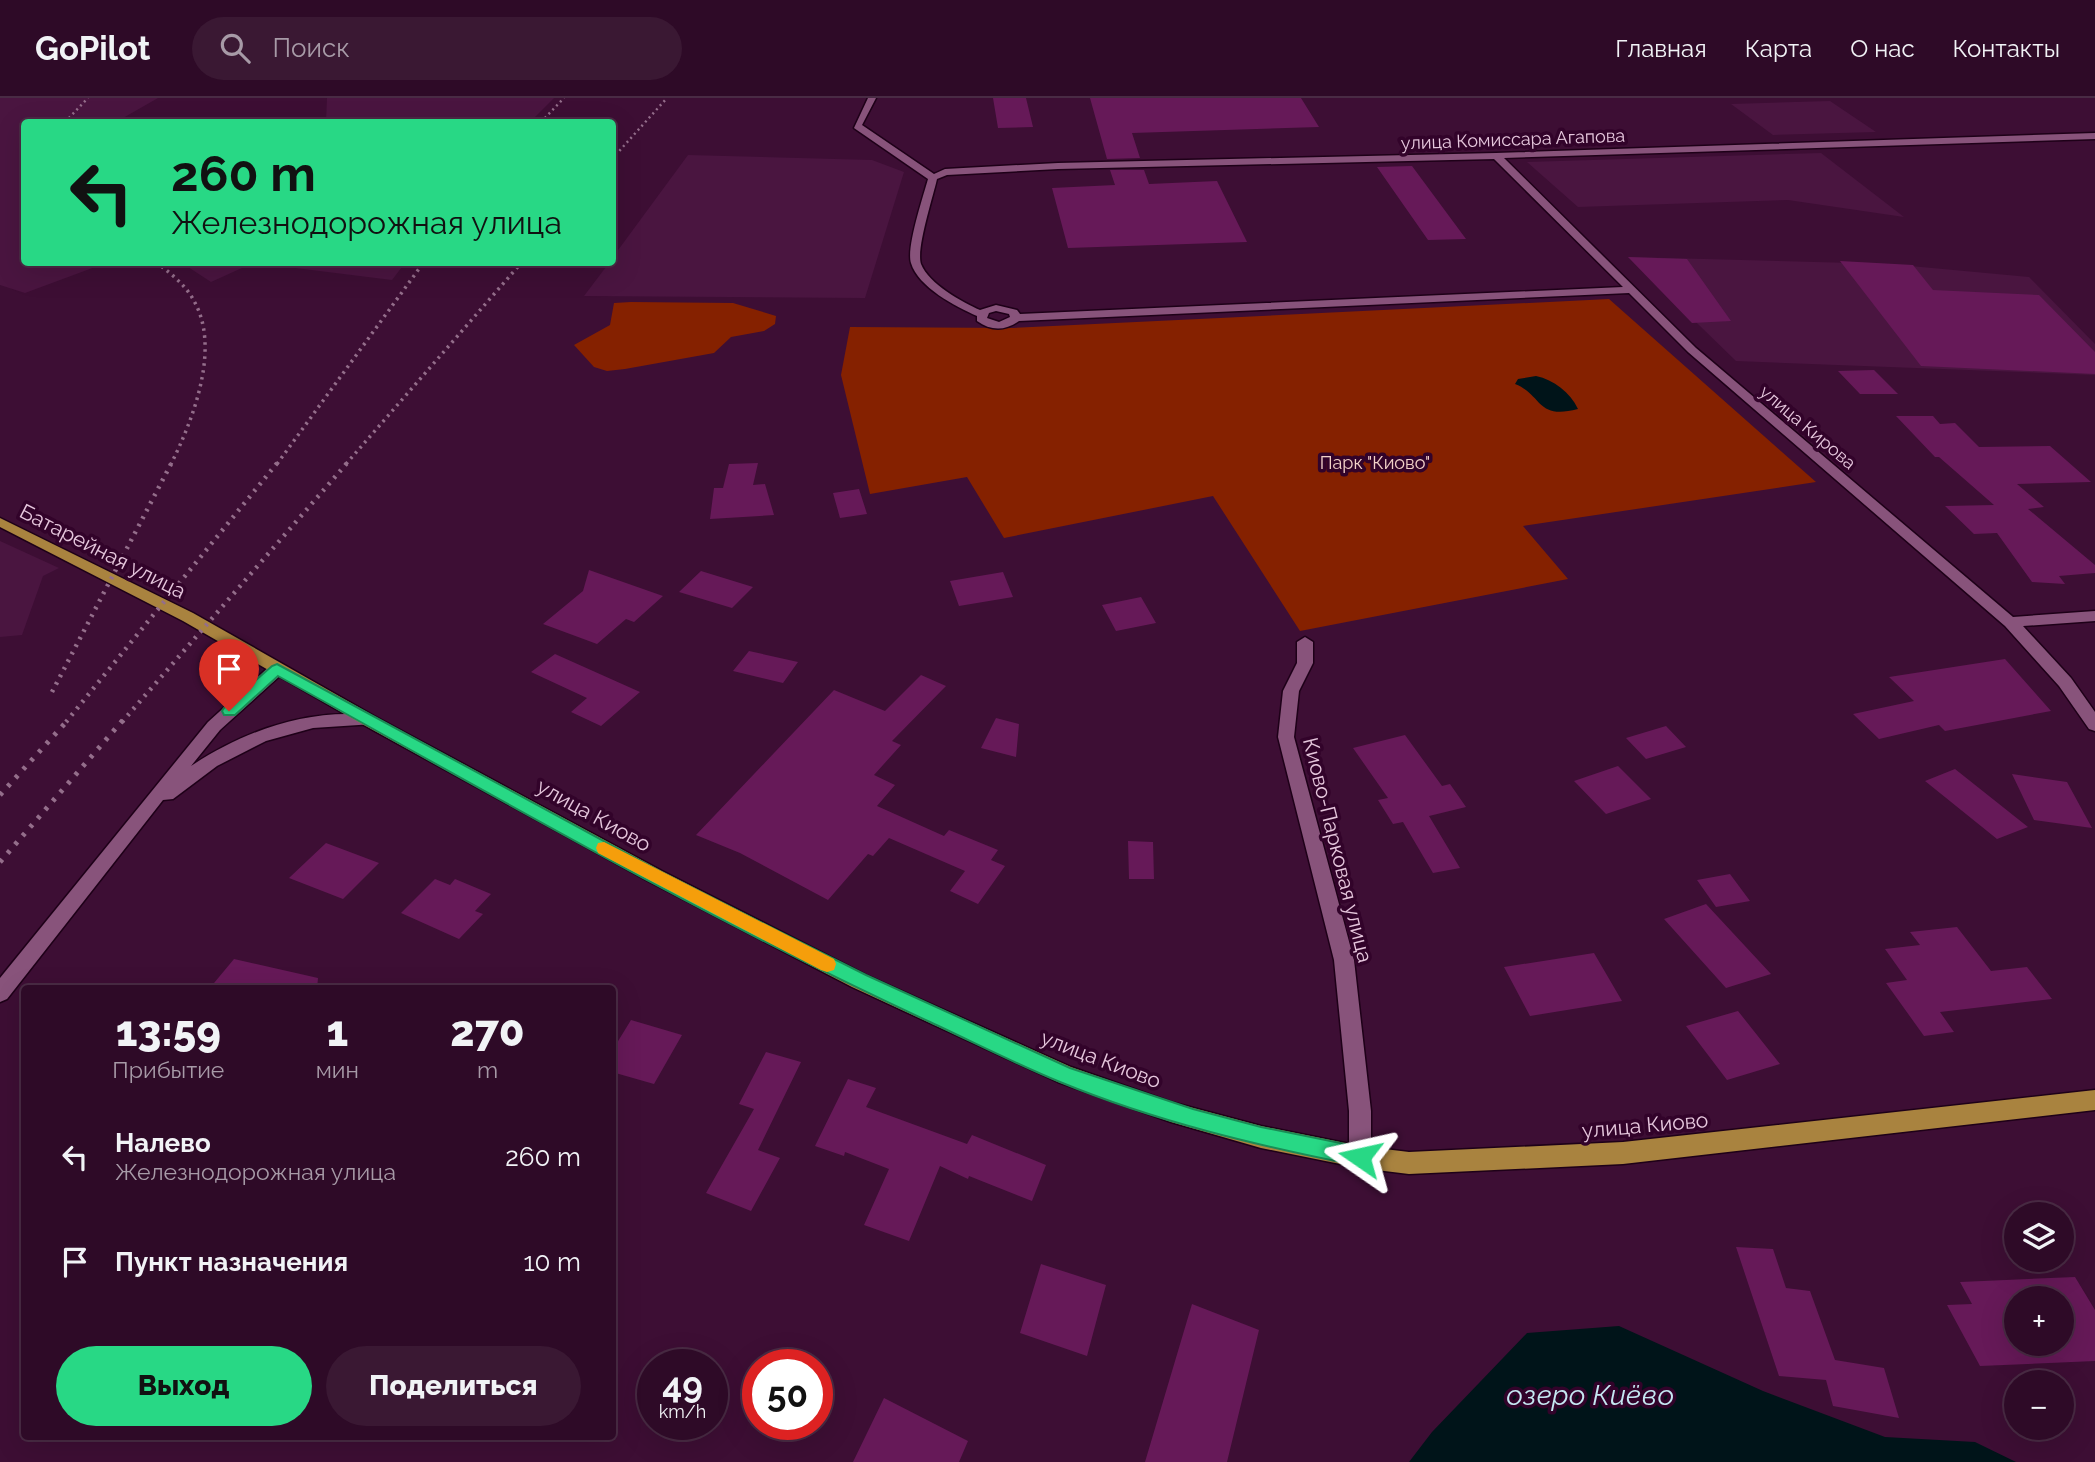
<!DOCTYPE html>
<html lang="ru">
<meta charset="utf-8">
<style>
body{margin:0;font-family:Raleway,sans-serif;background:#3a1833;color:#f1f3f6;height:100vh;display:flex;flex-direction:column;font-size:26px;white-space:nowrap}
*{box-sizing:border-box;margin:0}
p{font-size:23px;color:#a79aa7}
.icon{flex:none;width:38px;height:38px;fill:none;stroke:currentColor;stroke-width:2;stroke-linecap:round;stroke-linejoin:round}
.map{position:relative;flex:1;overflow:hidden}
.sheet{position:absolute;left:21px;top:887px;width:595px;height:455px;display:flex;flex-direction:column;background:#2e0a27;border-radius:7px;box-shadow:0 7px 28px #0002,0 0 0 2px #492b44}
.sheet>*{flex:none}
.banner{position:absolute;left:21px;top:21px;width:595px;height:147px;border-radius:7px;box-shadow:0 7px 28px #0002,0 0 0 2px #492b44;background:#28d885;color:#111;overflow:hidden}
.tools{position:absolute;left:2004px;top:1104px;display:grid;gap:14px}
.tools a{display:grid;place-items:center;width:70px;height:70px;border-radius:50%;background:#2e0a27;box-shadow:0 7px 28px #0002,0 0 0 2px #492b44;font-size:35px}
.speed{position:absolute;left:637px;top:1251px;display:flex;gap:14px;font-size:35px;font-weight:700;text-align:center}
.speed>*{display:grid;place-content:center;width:91px;height:91px;border-radius:50%;background:#2e0a27;box-shadow:0 7px 28px #0002,0 0 0 2px #492b44;line-height:1}
.speed small{font-size:18px;font-weight:400}
.speed .limit{border:10px solid #d22;background:#fff;color:#111}
.pin{position:absolute;display:grid;place-items:center;width:60px;height:60px;color:#fff;margin:-72px -30px;border-radius:50% 50% 50% 0;rotate:-45deg;box-shadow:0 0 7px #0007}
.pin .icon{rotate:45deg}
.me{position:absolute;width:77px;margin:-38px;rotate:281deg;stroke-linejoin:round;filter:drop-shadow(0 0 5px #0008)}
.turn{display:flex;align-items:center;gap:24px;height:147px;padding:0 35px;font-size:32px}
.turn .icon{width:91px;height:91px;stroke-width:2.5}
.turn b{display:block;font-size:49px;line-height:60px}
.eta{display:flex;justify-content:space-evenly;align-items:center;height:119px;text-align:center}
.eta b{font-size:42px;font-weight:800;line-height:49px}
.button{display:flex;gap:14px;margin-top:auto;padding:14px 35px}
.button a{flex:1;height:80px;border-radius:42px;background:#28d885;color:#111;font-size:28px;font-weight:800;line-height:80px;text-align:center}
.button a+a{background:#3a1833;color:#f1f3f6}
ul{padding:0;list-style:none}
li{display:flex;align-items:center;gap:21px;height:105px;padding:0 35px}
li div{flex:1}
li b{display:block;font-size:26px}
li em{font-style:normal}
header{display:flex;align-items:center;gap:42px;box-sizing:border-box;height:98px;padding:0 35px;background:#2e0a27;border-bottom:2px solid #492b44}
header strong{font-size:33px}
nav{display:flex;gap:38px;margin-inline-start:auto;font-size:24px}
.search{width:490px;height:63px;background:#3a1833;display:flex;align-items:center;gap:18px;box-sizing:border-box;padding:0 24px;border-radius:38px;color:#a79aa7;font-size:26px}
.map>svg:first-child{display:block}
</style>
<header>
<strong>GoPilot</strong>
<div class="search"><svg class="icon" aria-label="search" viewBox="0 0 24 24"><circle cx="10" cy="10" r="6"/><path d="M15 15l6 6"/></svg>Поиск</div>
<nav><a>Главная</a><a>Карта</a><a>О нас</a><a>Контакты</a></nav>
</header>
<div class="map">
<svg width="2095" height="1364" viewBox="0 0 2095 1364">
<rect width="100%" height="100%" fill="#3d0e34"/>
<path fill="#4a1540" d="M0,0H158L116,24H24V164L106,165L25,195L0,187Z
M327,0H554L530,24H326Z
M1830,3L1876,34L1773,37L1731,6Z
M1821,55L1904,119L1788,102L1578,109L1527,64Z
M688,57L872,62L904,74L865,200L584,198L609,165L612,164L613,159Z
M1629,159L1889,166L2029,179L2095,246V277L1736,263Z
M264,164H405V165L392,182L263,166Z
M182,165H253L211,184Z
M0,443L59,470L43,478L22,537L0,539Z"/>
<path fill="#852100" d="M1609,201L1816,384L1523,428L1568,481L1300,533L1213,398L1004,440L967,379L870,396L841,277L850,229L1013,230Z
M631,204L733,205L776,218L775,226L764,233L731,239L714,255L625,271L607,273L594,269L574,247L610,227L614,205Z"/>
<path fill="#001419" d="M1536,278C1554,282 1570,294 1578,311C1536,322 1543,297 1515,286L1518,281Z
M1619,1228L1763,1293L1885,1339L1975,1344L2016,1364H1409L1432,1334L1527,1235Z"/>
<path fill="#661958" fill-rule="evenodd" d="M993,0H1026L1033,29L998,30Z
M1090,0H1301L1319,29L1132,35L1140,60L1107,61Z
M1412,68L1466,141L1428,142L1377,69Z
M1110,72H1144L1149,86L1217,83L1247,144L1068,150L1052,90L1115,87Z
M1628,159L1687,161L1731,223L1692,225Z
M1840,163L1913,167L1933,192L2039,197L2095,254V276L1921,268Z
M1874,272L1898,296H1860L1838,273Z
M1896,318H1933L1940,326L1955,325L1979,349L2050,348L2091,384L2017,386L2044,409L2028,411L2095,467V475L2059,478L2065,486L2032,484L1997,435L1974,436L1945,408L1994,407L1939,359H1935Z
M758,365L753,387L765,386L774,417L710,421L714,390H723L729,366Z
M859,391L867,416L840,420L833,395Z
M589,472L663,498L634,524L626,521L597,546L543,526L583,493Z
M701,473L753,489L732,510L679,494Z
M1003,474L1013,499L959,508L950,483Z
M1141,499L1156,525L1116,533L1102,507Z
M749,553L798,564L783,585L733,573Z
M555,556L640,594L601,628L571,614L587,600L531,574Z
M2005,561L2051,613L1945,633L1939,627L1879,641L1853,616L1914,603L1889,579Z
M921,577L946,588L892,643L901,647L874,677L895,687L877,708L944,738L949,732L998,752L991,762L1005,768L978,806L950,793L965,773L889,740L873,758L868,756L828,802L740,755L696,737L834,592L885,613Z
M996,620L1019,626L1016,659L981,650Z
M1666,628L1686,649L1646,661L1626,640Z
M1405,637L1442,688L1450,686L1466,709L1429,718L1460,770L1433,775L1403,724L1393,726L1378,702L1388,700L1353,650Z
M1618,668L1651,701L1606,716L1574,683Z
M1955,671L2028,729L1997,741L1925,683Z
M2012,676L2067,684L2092,730L2034,722Z
M1128,743L1153,744L1154,781H1129Z
M326,745L379,765L343,801L289,780Z
M1730,776L1750,803L1716,809L1697,782Z
M435,781L450,787L455,781L491,796L475,813L483,816L459,841L401,815Z
M1706,806L1771,876L1726,890L1664,821Z
M1957,829L1991,873L2027,869L2052,901L1940,914L1954,934L1924,938L1886,885L1907,882L1885,851L1920,847L1910,834Z
M1594,855L1622,903L1530,918L1504,869Z
M234,861L318,880L317,891H209Z
M1738,913L1780,966L1727,982L1686,928Z
M631,922L682,937L654,986L612,974V953Z
M766,954L801,964L758,1052L780,1060L751,1113L706,1095L754,1011L739,1006Z
M848,981L876,990L866,1009L967,1046L972,1037L1046,1067L1032,1103L969,1078L968,1081L940,1068L909,1143L864,1127L889,1071L845,1054L844,1058L815,1048Z
M1736,1149L1773,1151L1786,1190L1810,1193L1835,1262L1884,1270L1899,1320L1833,1308L1826,1282L1779,1278Z
M1041,1166L1106,1187L1087,1258L1020,1235Z
M2075,1179L2095,1212V1263L1980,1268L1947,1207L1972,1206L1960,1184ZM2016,1200H2062V1246H2016Z
M1192,1206L1259,1232L1227,1364H1145Z
M884,1300L968,1343L959,1364H853Z"/>
<g fill="none" stroke-linecap="round" stroke-linejoin="round">
<defs>
<path id="minor" d="M868,0H876L862,27L934,76L945,71L1058,65L1496,55L2095,35V41L1504,60L1696,250L2013,519L2095,513V523L2023,528L2071,580L2095,614V633L2089,631L2059,588L2005,528L1688,254L1629,195L1019,223C1005,233 991,233 977,223V218C956,209 918,189 911,165C906,150 923,99 928,81L854,30ZM1494,61L1623,189L1020,216L1017,212L996,207L980,212C962,204 929,186 921,166C916,151 933,99 937,81L947,77L1058,71ZM996,213L1009,216L1010,219L999,224L987,220L989,215Z
M1305,539L1313,544V565L1299,593L1294,639L1354,862L1371,1013V1059L1368,1067L1360,1070L1352,1067L1349,1059V1013L1334,862L1278,639L1283,593L1297,565V544Z
M277,566L285,571L283,575L220,632L191,668C238,637 294,615 351,616C361,616 371,614 376,622L374,626L313,630L266,643L217,668L173,701L163,702L7,901L0,904V880L208,624L271,567Z"/>
<path id="major" d="M0,420L193,515L374,618L662,773L866,877L1071,969L1171,1004L1261,1028L1360,1048L1409,1054L1623,1044L2095,992V1012L1623,1066L1409,1076L1360,1070L1261,1050L1171,1024L1058,984L852,889L648,783L362,626L183,523L0,429Z"/>
</defs>
<use href="#minor" stroke="#1e0018" stroke-width="3"/>
<use href="#major" stroke="#1e0018" stroke-width="3"/>
<use href="#minor" fill="#88537b" fill-rule="evenodd"/>
<use href="#major" fill="#a9833f" fill-rule="evenodd"/>
<path stroke="#946e8b" stroke-width="2.5" stroke-dasharray="2 3.5" stroke-linecap="butt" d="M65,24L88,0
M541,24L564,0
M612,61L667,0"/>
<path stroke="#946e8b" stroke-width="3.5" stroke-dasharray="2.5 4.5" stroke-linecap="butt" d="M156,164C170,175 186,187 194,203C221,250 193,322 171,366
M277,366L424,164
M346,366L522,164"/>
<path stroke="#946e8b" stroke-width="4.5" stroke-dasharray="2.5 6" stroke-linecap="butt" d="M52,594L172,364
M66,624L278,364
M122,624L348,364"/>
<path stroke="#946e8b" stroke-width="5" stroke-dasharray="3.5 8" stroke-linecap="butt" d="M0,697L68,622
M0,764L123,622"/>
</g>
<path fill="#28d885" stroke="#1a8c56" stroke-width="2" d="M277,566L661,774L866,877L1070,970L1193,1011L1261,1029L1360,1049L1368,1052L1371,1059L1368,1066L1360,1068C1259,1048 1157,1024 1060,984C1016,966 973,944 930,924C706,821 493,697 278,578L235,617H224L222,613L224,610L272,568Z"/>
<path fill="#f59e0b" d="M604,744L834,861L836,866L834,872L827,874L821,872L598,755L596,750L598,745Z"/>
<g text-anchor="middle" dominant-baseline="central" stroke-width="7" stroke-linejoin="round" paint-order="stroke">
<g font-size="18" fill="#e6c7dd" stroke="#32032a">
<text transform="translate(1513 41) rotate(-2)">улица Комиссара Агапова</text>
<text transform="translate(1808 329) rotate(40)">улица Кирова</text>
</g>
<g font-size="18" fill="#f2d1c8" stroke="#32032a">
<text x="1375" y="364">Парк "Киово"</text>
</g>
<g font-size="21" fill="#e6c7dd" stroke="#32032a">
<text transform="translate(103 453) rotate(27)">Батарейная улица</text>
<text transform="translate(594 717) rotate(29)">улица Киово</text>
<text transform="translate(1338 752) rotate(76)">Киово-Парковая улица</text>
<text transform="translate(1101 961) rotate(21)">улица Киово</text>
<text transform="translate(1645 1027) rotate(-5)">улица Киово</text>
</g>
<g font-size="28" font-style="italic" fill="#c5e8f2" stroke="#32032a">
<text x="1590" y="1297">озеро Киёво</text>
</g>
</g>
</svg>
<div class="tools">
<a><svg class="icon" aria-label="layers" viewBox="0 0 24 24"><path d="M12 4l9 5-9 5-9-5zM3 14l9 5 9-5"/></svg></a>
<a>+</a>
<a>−</a>
</div>
<div class="speed"><div>49<small>km/h</small></div><div class="limit">50</div></div>
<div class="pin" style="left:229px;top:613px;background:#d93025"><svg class="icon" aria-label="arrive" viewBox="0 0 24 24"><path d="M6 21V4h12l-3 4 3 4H6"/></svg></div>
<svg class="me" style="left:1360px;top:1059px" viewBox="-20 -20 40 40"><path d="M0-17L14 15 0 8-14 15z" fill="#28d885" stroke="#fff" stroke-width="4"/></svg>
<div class="banner">
<div class="turn"><svg class="icon" aria-label="left" viewBox="0 0 24 24"><path d="M17 20v-9H6M10 6l-5 5 5 5"/></svg><div><b>260 m</b>Железнодорожная улица</div></div>
</div>
<section class="sheet">
<div class="eta">
<div><b>13:59</b><p>Прибытие</p></div>
<div><b>1</b><p>мин</p></div>
<div><b>270</b><p>m</p></div>
</div>
<ul>
<li><svg class="icon" aria-label="left" viewBox="0 0 24 24"><path d="M17 20v-9H6M10 6l-5 5 5 5"/></svg><div><b>Налево</b><p>Железнодорожная улица</p></div><em>260 m</em></li>
<li><svg class="icon" aria-label="arrive" viewBox="0 0 24 24"><path d="M6 21V4h12l-3 4 3 4H6"/></svg><div><b>Пункт назначения</b></div><em>10 m</em></li>
</ul>
<div class="button"><a>Выход</a><a>Поделиться</a></div>
</section>
</div>
